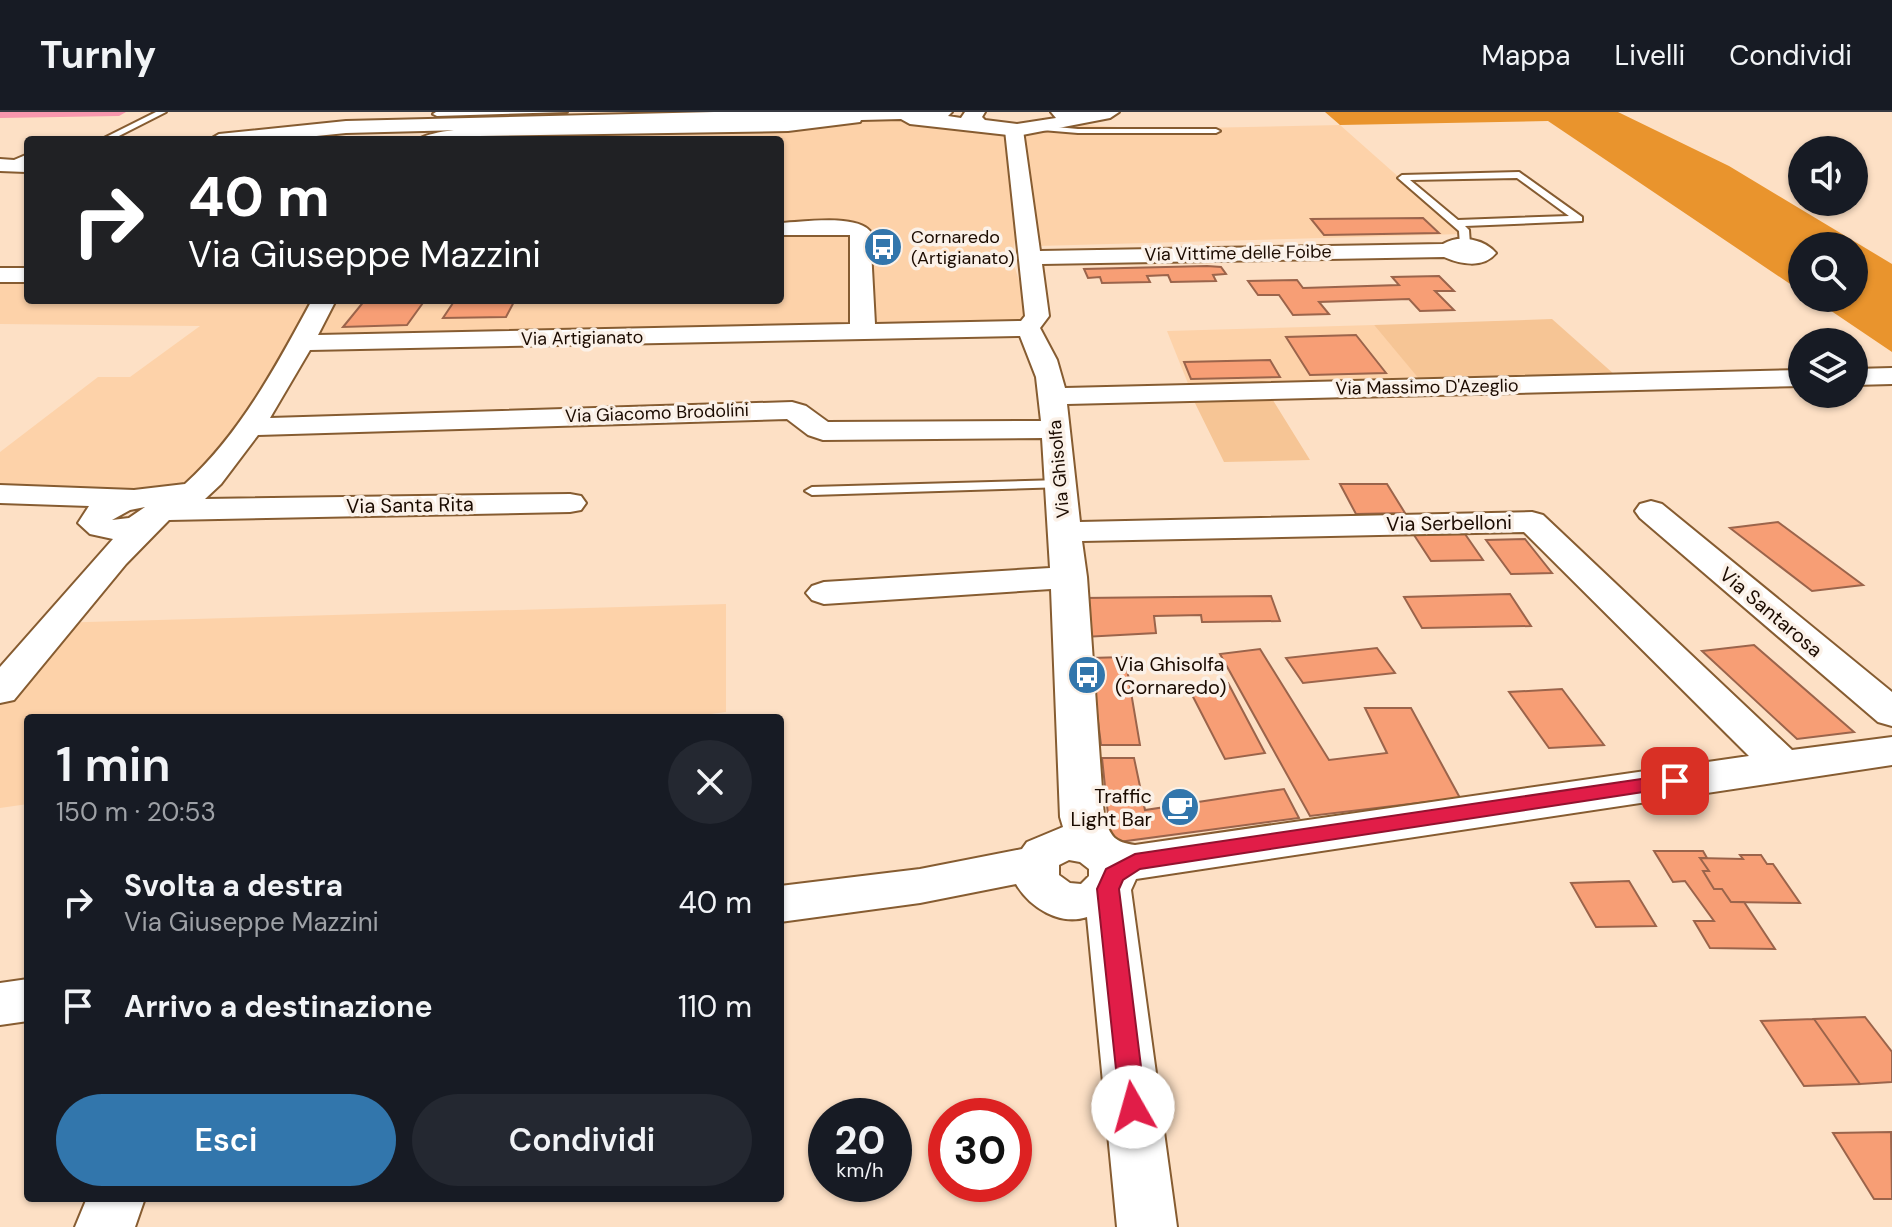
<!DOCTYPE html>
<html lang="it">
<meta charset="utf-8">
<style>
body{margin:0;font-family:"DM Sans",sans-serif;background:#242831;color:#f1f3f6;height:100vh;display:flex;flex-direction:column;font-size:30px;white-space:nowrap}
*{box-sizing:border-box;margin:0}
p{font-size:26px;color:#9ea1a6}
.icon{flex:none;width:44px;height:44px;fill:none;stroke:currentColor;stroke-width:2;stroke-linecap:round;stroke-linejoin:round}
.map{position:relative;flex:1;overflow:hidden}
.side{position:absolute;left:24px;top:602px;width:760px;height:488px;display:flex;flex-direction:column;background:#171b24;border-radius:8px;box-shadow:0 2px 6px #0004}
.side>*{flex:none}
.banner{position:absolute;left:24px;top:24px;width:760px;height:168px;border-radius:8px;box-shadow:0 2px 6px #0004;background:#202124;color:#fff;overflow:hidden}
.controls{position:absolute;left:1788px;top:24px;display:grid;gap:16px}
.controls a{display:grid;place-items:center;width:80px;height:80px;border-radius:50%;background:#171b24;box-shadow:0 2px 6px #0004;font-size:40px}
.speed{position:absolute;left:808px;top:986px;display:flex;gap:16px;font-size:40px;font-weight:700;text-align:center}
.speed>*{display:grid;place-content:center;width:104px;height:104px;border-radius:50%;background:#171b24;box-shadow:0 2px 6px #0004;line-height:1}
.speed small{font-size:20px;font-weight:400}
.speed .limit{border:12px solid #d22;background:#fff;color:#111}
.pin{position:absolute;display:grid;place-items:center;width:68px;height:68px;color:#fff;margin:-34px;border-radius:16px;box-shadow:0 4px 12px #0006}
.me{position:absolute;width:88px;margin:-44px;rotate:353deg;stroke-linejoin:round;filter:drop-shadow(0 0 6px #0008)}
.turn{display:flex;align-items:center;gap:28px;height:168px;padding:0 32px;font-size:36px}
.turn .icon{width:104px;height:104px;stroke-width:2.5}
.turn b{display:block;font-size:56px;line-height:68px}
.round{display:grid;place-items:center;flex:none;width:84px;height:84px;border-radius:42px;background:#242831}
.overview{display:flex;align-items:center;justify-content:space-between;height:136px;padding:0 32px}
h1{font-size:48px;font-weight:600;line-height:60px}
.cta{display:flex;gap:16px;margin-top:auto;padding:16px 32px}
.cta a{flex:1;height:92px;border-radius:48px;background:#3276ac;color:#fff;font-size:32px;font-weight:600;line-height:92px;text-align:center}
.cta a+a{background:#242831;color:#f1f3f6}
ul{padding:0;list-style:none}
li{display:flex;align-items:center;gap:24px;height:104px;padding:0 32px}
li div{flex:1}
li b{display:block;font-size:30px}
li em{font-style:normal}
header{display:flex;align-items:center;gap:48px;box-sizing:border-box;height:112px;padding:0 40px;background:#171b24;border-bottom:2px solid #363941}
header strong{font-size:38px}
nav{display:flex;gap:44px;margin-inline-start:auto;font-size:28px}
.map>svg:first-child{display:block}
</style>
<header>
<strong>Turnly</strong>
<nav><a>Mappa</a><a>Livelli</a><a>Condividi</a></nav>
</header>
<div class="map">
<svg width="1892" height="1115" viewBox="0 0 1892 1115">
<rect width="100%" height="100%" fill="#fde0c5"/>
<path fill="#fdd2a9" d="M917,6L1014,18L1018,110L1012,148L1030,200L1028,216L296,235L197,379L0,382V340L98,265H130L200,214L0,212V163H28V188H780V28H427L442,23Z
M1071,12L1149,17L1340,13L1463,122L1038,134L1022,20Z
M1374,213L1425,273L1191,279L1167,219Z
M726,492V600L679,606H28V692L0,696V573L52,511Z"/>
<path fill="#f6c595" d="M1552,207L1615,263L1420,268L1374,213Z
M1271,285L1310,348L1224,350L1193,287Z"/>
<path fill="#e9942d" d="M1325,0H1618L1729,54L1892,152V240L1812,186H1854V134H1802V180L1548,9L1340,13Z"/>
<g fill="none" stroke-linecap="round" stroke-linejoin="round">
<path fill="#f897ad" fill-rule="evenodd" d="M0,0H126L119,4L0,6Z"/>
</g>
<path fill="#f79e75" stroke="#9b644b" stroke-width="2" d="M1423,106L1439,121L1324,123L1311,107Z
M1207,154L1221,155L1226,162L1213,163L1216,169L1171,170L1168,163L1147,164L1150,170L1102,171L1100,165L1088,166L1084,157Z
M1439,164L1454,179H1435L1454,198L1420,199L1409,187L1319,190L1329,202L1293,203L1279,183H1258L1248,169L1297,168L1303,176L1399,173L1392,165Z
M365,188H425L407,213L343,215Z
M455,188H515L506,205L443,206Z
M1356,223L1386,261L1310,263L1286,225Z
M1270,248L1280,265L1191,267L1184,250Z
M1340,372H1387L1405,401L1356,402Z
M1778,410L1863,473L1812,479L1730,416Z
M1465,422L1483,448L1431,449L1414,423Z
M1525,427L1552,461L1511,462L1486,428Z
M1510,482L1531,514L1422,516L1404,485Z
M1271,484L1280,509L1202,510L1201,503L1154,504L1156,521L1084,525L1082,486Z
M1754,533L1854,620L1797,627L1702,539Z
M1377,536L1395,561L1303,571L1286,546Z
M1260,537L1329,648L1387,641L1365,596H1411L1460,686L1310,704L1220,542Z
M1125,545L1140,633H1101L1090,546Z
M1228,571L1265,641L1225,647L1188,575Z
M1562,577L1604,633L1549,636L1509,580Z
M1102,646H1134L1145,698L1284,677L1299,706L1111,731Z
M1654,739H1703L1707,746H1700L1709,759H1703L1714,777H1722L1731,790H1744L1775,837L1710,836L1694,809H1714L1685,769L1673,770Z
M1740,743H1761L1767,752H1773L1800,791L1731,790L1722,777H1714L1703,759H1709L1700,746L1743,747Z
M1629,769L1656,814L1596,815L1571,771Z
M1865,905L1892,940V970L1860,972L1814,907Z
M1814,907L1860,972L1804,974L1761,909Z
M1891,1020L1892,1087H1874L1833,1021Z"/>
<g fill="none" stroke-linecap="round" stroke-linejoin="round">
<defs>
<path id="service" d="M156,0H166L111,28H100Z
M436,0H567L437,4L433,2Z
M1045,14L1078,17H1216L1220,19L1216,21H1078L1042,18Z
M1519,60L1582,105V109L1465,114L1469,118L1470,133L1465,136L1460,133L1459,119L1398,66L1402,63ZM1517,66L1569,104L1458,108L1410,68Z
M1061,368L1068,372L1066,375L812,383L805,379L812,375Z"/>
<path id="minor" d="M854,1L860,2L862,6L860,10L788,19L479,24L457,28H418C442,4 733,12 787,9C810,8 832,4 854,1Z
M1014,13L1023,18L1040,139L1443,132C1459,122 1484,127 1496,141C1483,157 1460,152 1444,145L1042,152L1049,204L1040,216L1057,248L1065,276L1802,258V274L1067,292L1080,410L1532,400L1543,403L1792,638L1892,625V653L1136,767L1131,778L1177,1115H1117L1087,805C1060,814 1030,796 1016,772L920,791L780,810V774L920,757L1022,737L1027,730L1063,715L1060,705L1051,477L824,492L812,488L806,481L812,474L824,470L1050,456L1042,326L823,328L808,323L787,307L258,323L221,372L205,387L570,382L581,384L586,391L581,398L570,400L169,408L126,452L14,588L0,591V555L113,427L90,422L78,411L89,394L0,391V373L134,378L185,372C240,322 277,253 312,188H336L318,223L850,212V123H780V111C803,110 855,102 870,119L875,212L1021,209L1025,204L1005,18ZM1020,224L1036,265L1041,309L828,310L806,294L792,290L270,306L310,238ZM145,395L129,406L112,408L130,398ZM1524,420L1749,644L1135,733C1114,730 1111,725 1104,705L1087,465L1082,429ZM1069,748L1080,750L1089,757V764L1081,772L1070,771L1059,763V753Z
M0,156H28V170H0Z
M1892,256V272L1854,273V257Z
M1651,389L1662,392L1892,580V614L1878,610L1640,406L1635,399L1640,392Z
M28,867V909L0,913V871Z
M87,1086H145L135,1115H75Z"/>
<path id="secondary" d="M714,0H952L948,4L961,6L965,0H985L982,5L985,8L1017,12L1056,6L1051,0H1119L1110,6L1017,24L910,12L901,7L346,21L277,28H209L219,22L346,9Z
M28,42L26,60L0,59V47L14,48Z"/>
</defs>
<use href="#service" stroke="#865c31" stroke-width="4"/>
<use href="#minor" stroke="#865c31" stroke-width="4"/>
<use href="#secondary" stroke="#865c31" stroke-width="4"/>
<use href="#service" fill="#fff" fill-rule="evenodd"/>
<use href="#minor" fill="#fff" fill-rule="evenodd"/>
<use href="#secondary" fill="#fff" fill-rule="evenodd"/>
</g>
<path fill="#e11d48" stroke="#92132f" stroke-width="2" d="M1675,662L1682,664L1685,669L1682,674L1140,757L1123,768L1119,777L1146,995L1143,1004L1133,1007L1124,1004L1120,995L1097,777L1106,757L1135,742Z"/>
<defs>
<symbol id="bus-disc" viewBox="-11 -11 22 22"><circle r="9.5" fill="#3276ac" stroke="#fbf1e8"/><path d="M-5-6H5V4H4V6H2V4H-2V6H-4V4H-5ZM-3.5-4V0h7V-4ZM-3.5 1.2v1.5H-2V1.2ZM2 1.2v1.5H3.5V1.2Z" fill="#fff"/></symbol>
<symbol id="cafe-disc" viewBox="-11 -11 22 22"><circle r="9.5" fill="#3276ac" stroke="#fbf1e8"/><path d="M-5.5-4.5H6V0H3Q3 3.5 0 3.5H-2.5Q-5.5 3.5-5.5 0ZM3-3.2v2h1.7v-2ZM-6 4.5H4V6H-6Z" fill="#fff"/></symbol>
</defs>
<g fill-rule="evenodd">
<use href="#bus-disc" x="861" y="113" width="44" height="44"/>
<use href="#bus-disc" x="1065" y="541" width="44" height="44"/>
<use href="#cafe-disc" x="1158" y="673" width="44" height="44"/>
</g>
<g text-anchor="middle" dominant-baseline="central" stroke-width="7" stroke-linejoin="round" paint-order="stroke">
<g font-size="18" fill="#1b0b00" stroke="#fbf1e8" text-anchor="start">
<text x="911" y="125">Cornaredo<tspan x="911" dy="21">(Artigianato)</tspan></text>
</g>
<g font-size="18" fill="#1b0b00" stroke="#fbf1e8">
<text transform="translate(1238 141) rotate(-1)">Via Vittime delle Foibe</text>
<text transform="translate(582 226) rotate(-1)">Via Artigianato</text>
<text transform="translate(1427 275) rotate(-1)">Via Massimo D'Azeglio</text>
<text transform="translate(657 301) rotate(-2)">Via Giacomo Brodolini</text>
<text transform="translate(1059 357) rotate(-95)">Via Ghisolfa</text>
</g>
<g font-size="20" fill="#1b0b00" stroke="#fbf1e8">
<text transform="translate(410 393) rotate(-1)">Via Santa Rita</text>
<text transform="translate(1449 411) rotate(-1)">Via Serbelloni</text>
<text transform="translate(1771 500) rotate(40)">Via Santarosa</text>
</g>
<g font-size="20" fill="#1b0b00" stroke="#fbf1e8" text-anchor="start">
<text x="1115" y="552">Via Ghisolfa<tspan x="1115" dy="23">(Cornaredo)</tspan></text>
<text x="1152" y="684" text-anchor="end">Traffic<tspan x="1152" dy="23">Light Bar</tspan></text>
</g>
</g>
</svg>
<div class="controls">
<a><svg class="icon" aria-label="sound" viewBox="0 0 24 24"><path d="M4 9h4l5-4v14l-5-4H4zM17 9q2 3 0 6"/></svg></a>
<a><svg class="icon" aria-label="search" viewBox="0 0 24 24"><circle cx="10" cy="10" r="6"/><path d="M15 15l6 6"/></svg></a>
<a><svg class="icon" aria-label="layers" viewBox="0 0 24 24"><path d="M12 4l9 5-9 5-9-5zM3 14l9 5 9-5"/></svg></a>
</div>
<div class="speed"><div>20<small>km/h</small></div><div class="limit">30</div></div>
<div class="pin" style="left:1675px;top:669px;background:#d93025"><svg class="icon" aria-label="arrive" viewBox="0 0 24 24"><path d="M6 21V4h12l-3 4 3 4H6"/></svg></div>
<svg class="me" style="left:1133px;top:995px" viewBox="-20 -20 40 40"><circle r="19" fill="#fff"/><path d="M0-13L10 11 0 6-10 11z" fill="#e11d48"/></svg>
<div class="banner">
<div class="turn"><svg class="icon" aria-label="right" viewBox="0 0 24 24"><path d="M7 20v-9h11M14 6l5 5-5 5"/></svg><div><b>40 m</b>Via Giuseppe Mazzini</div></div>
</div>
<section class="side">
<div class="overview"><div><h1>1 min</h1><p>150 m · 20:53</p></div><a class="round"><svg class="icon" aria-label="close" viewBox="0 0 24 24"><path d="M6 6l12 12M18 6L6 18"/></svg></a></div>
<ul>
<li><svg class="icon" aria-label="right" viewBox="0 0 24 24"><path d="M7 20v-9h11M14 6l5 5-5 5"/></svg><div><b>Svolta a destra</b><p>Via Giuseppe Mazzini</p></div><em>40 m</em></li>
<li><svg class="icon" aria-label="arrive" viewBox="0 0 24 24"><path d="M6 21V4h12l-3 4 3 4H6"/></svg><div><b>Arrivo a destinazione</b></div><em>110 m</em></li>
</ul>
<div class="cta"><a>Esci</a><a>Condividi</a></div>
</section>
</div>
